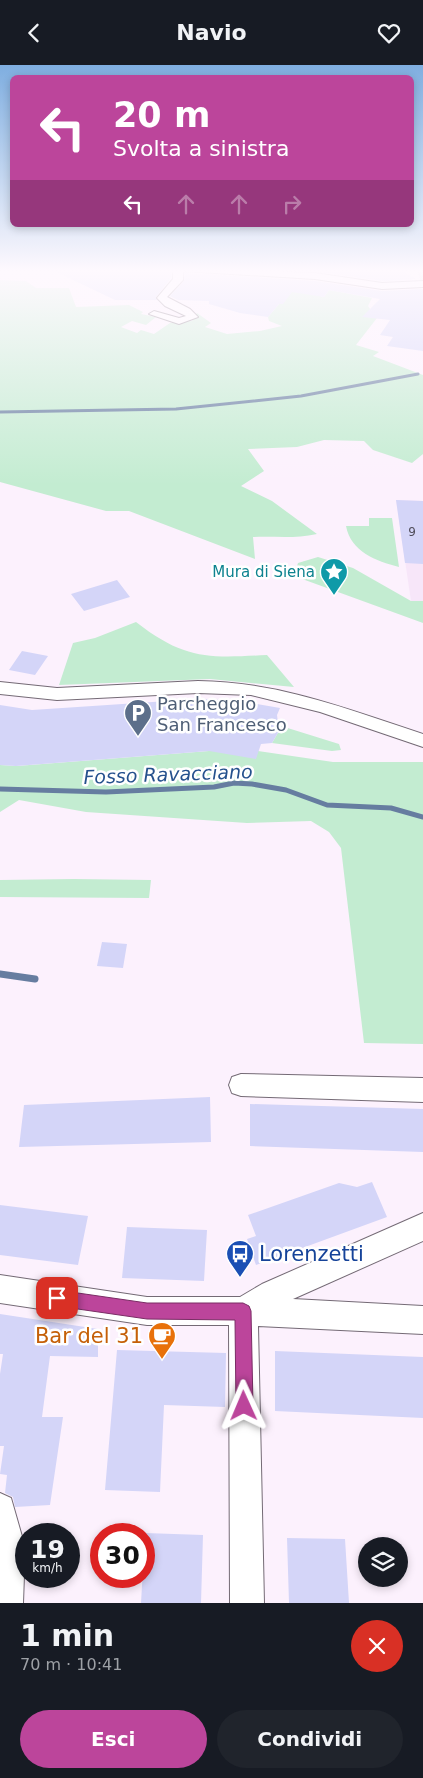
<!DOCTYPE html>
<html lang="it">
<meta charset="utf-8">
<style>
body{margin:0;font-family:"DejaVu Sans",sans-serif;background:#20242c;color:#f1f3f6;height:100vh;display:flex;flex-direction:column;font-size:19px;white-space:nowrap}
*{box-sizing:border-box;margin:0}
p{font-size:16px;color:#9ea1a6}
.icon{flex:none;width:28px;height:28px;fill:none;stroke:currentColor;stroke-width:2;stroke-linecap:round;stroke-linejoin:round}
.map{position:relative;height:1538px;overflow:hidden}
.drawer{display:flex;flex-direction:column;background:#171b24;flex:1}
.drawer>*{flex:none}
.hud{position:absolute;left:10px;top:10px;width:404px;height:152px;border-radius:8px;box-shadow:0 2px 8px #0003;background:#bc459b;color:#fff;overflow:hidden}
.controls{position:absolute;left:358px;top:1472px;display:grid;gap:10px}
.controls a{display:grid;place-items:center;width:50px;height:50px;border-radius:50%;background:#171b24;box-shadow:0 2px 8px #0003;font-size:25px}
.speed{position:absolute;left:15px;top:1458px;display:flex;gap:10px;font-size:25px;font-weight:700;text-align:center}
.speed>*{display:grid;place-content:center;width:65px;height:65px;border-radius:50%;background:#171b24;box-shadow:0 2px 8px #0003;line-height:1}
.speed small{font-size:12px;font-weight:400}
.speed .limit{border:8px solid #d22;background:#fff;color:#111}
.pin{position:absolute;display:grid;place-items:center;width:42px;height:42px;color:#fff;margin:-21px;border-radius:10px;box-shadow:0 2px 8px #0006}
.me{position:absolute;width:55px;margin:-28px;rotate:359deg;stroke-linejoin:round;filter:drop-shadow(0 0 4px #0008)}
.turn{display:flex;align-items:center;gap:18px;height:105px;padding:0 20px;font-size:22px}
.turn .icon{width:65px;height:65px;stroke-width:2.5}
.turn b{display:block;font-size:35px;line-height:42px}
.lanes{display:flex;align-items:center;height:48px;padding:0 20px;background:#0003;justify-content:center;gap:25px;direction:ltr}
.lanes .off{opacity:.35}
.round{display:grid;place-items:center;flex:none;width:52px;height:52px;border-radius:26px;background:#20242c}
.overview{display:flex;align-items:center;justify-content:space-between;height:85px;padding:0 20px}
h1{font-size:30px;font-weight:800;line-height:38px}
.primary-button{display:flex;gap:10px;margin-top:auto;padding:10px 20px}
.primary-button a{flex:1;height:58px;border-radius:30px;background:#bc459b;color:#fff;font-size:20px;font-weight:800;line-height:58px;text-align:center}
.primary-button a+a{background:#20242c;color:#f1f3f6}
header{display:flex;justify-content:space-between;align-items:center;height:65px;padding:0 20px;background:#171b24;font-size:22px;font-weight:800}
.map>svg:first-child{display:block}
</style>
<header><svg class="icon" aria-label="back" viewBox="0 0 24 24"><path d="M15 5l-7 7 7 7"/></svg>Navio<svg class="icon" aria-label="heart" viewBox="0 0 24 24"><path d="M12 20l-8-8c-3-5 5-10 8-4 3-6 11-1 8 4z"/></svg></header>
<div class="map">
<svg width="423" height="1538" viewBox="0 0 423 1538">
<rect width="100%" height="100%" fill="#fcf1fd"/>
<path fill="#f7e6f9" d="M396,435L423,436V536H411Z"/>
<path fill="#c3ecd1" d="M0,215L26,216L36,223H69L76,242L129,240L143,247L141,249L156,252L146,260L132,256L121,262L137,268L141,265L154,269L170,258L192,256L197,248L211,258L205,262L227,269L260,266L282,261L269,256L268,252L279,239H282L289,224L324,232L329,225L372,233L368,241L377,253L356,280L379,287L373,291L423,310V389L412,398L373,385L364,376L324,375L297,382L248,384L264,406L241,421L272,436L317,469C294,474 276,471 253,472L255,494L129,446H106L0,417Z
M369,453H392L399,502C376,496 351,487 346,461H369Z
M318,492L353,503L411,536H423V558L294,511L298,498Z
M136,557C185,595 208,593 267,590L294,622L210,614L59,620L73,578L95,573Z
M278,660L339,679L341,685L332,686L272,678L279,666Z
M209,686H258L333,697H423V979L364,978L341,783L329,767L311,756L247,758L86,747L19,735L0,747V700L17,701Z
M74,814L151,815L149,833L0,832V815Z"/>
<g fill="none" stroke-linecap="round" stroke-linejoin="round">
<path stroke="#667da0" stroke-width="3" d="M0,347L176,344L301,331L418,309"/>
<path stroke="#667da0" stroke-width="5" d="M0,724L106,727L214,722L234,718L252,719L286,725L327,740L391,743L423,752"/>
<path stroke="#667da0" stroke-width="7" d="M0,909L35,914"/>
</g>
<path fill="#d4d5f8" d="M52,205H171V213L156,232L157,235H115Z
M276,205H400L416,214L382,216L315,206Z
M185,208L315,216L382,226L423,224V286L387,281L393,272L380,270L390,255L362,252L380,234L329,225L324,232L292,227L283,239H279L268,252L240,248L209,239V236L178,235L170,231L184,216Z
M396,435L423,436V499L405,498Z
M117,515L130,532L84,546L71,529Z
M22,586L48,591L35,610L9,605Z
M198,634L233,635L280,643L277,650L279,666L272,678L261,679L256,694L209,686L16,701L0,700V640L32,645Z
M102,877L127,879L123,903L97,901Z
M210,1032L211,1077L19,1082L24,1040Z
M250,1039L423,1044V1087L250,1081Z
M372,1117L387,1152L256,1200L247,1174L256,1171L248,1150L339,1118L357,1122Z
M0,1140L88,1151L78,1200L0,1190Z
M127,1162L207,1165L204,1216L122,1213Z
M0,1249L98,1264V1292L50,1291L42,1352H63L50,1440L15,1442L13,1432L5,1428L7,1410L0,1409L4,1381H0V1309L3,1289H0Z
M117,1285L226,1288L225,1342L164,1340L160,1427L105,1425Z
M275,1286L423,1292V1353L275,1346Z
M145,1468L203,1470L201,1538H141Z
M287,1473L345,1474L349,1538H289Z"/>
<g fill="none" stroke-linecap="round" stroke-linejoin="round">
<path stroke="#d1c7d2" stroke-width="11" stroke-dasharray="11 5.5" stroke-linecap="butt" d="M419,210L423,209"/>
<defs>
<path id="minor" d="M173,205H241L315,208L382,218L423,216V222L382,224L315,214L183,206V215L167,232L190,244L198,252L179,259L149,249L154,246L179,253L186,251L165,241L157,233L173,214Z
M198,616C279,617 347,644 423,669V682L320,647L251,630L198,628L57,635L0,629V617L57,623Z
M241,1009L423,1013V1037L241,1031L232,1028L229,1020L232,1012Z
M423,1148V1176L293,1234L423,1241V1269L258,1261L264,1538H230L229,1260H147L0,1238V1210L147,1232H240L262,1219Z
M0,1428L11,1433L25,1482L23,1538H0Z"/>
</defs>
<use href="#minor" stroke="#746a75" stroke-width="2"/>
<use href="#minor" fill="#fff" fill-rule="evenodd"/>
</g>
<linearGradient id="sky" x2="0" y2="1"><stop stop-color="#7faee0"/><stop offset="0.49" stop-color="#fef9fe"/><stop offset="1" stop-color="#fef9fe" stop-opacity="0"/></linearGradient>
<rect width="423" height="420" fill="url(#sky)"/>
<path fill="#bc459b" stroke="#7a2d65" d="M57,1225L147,1238H243L249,1241L251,1246L253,1341L250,1347L244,1350L238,1347L236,1341L235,1255L147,1254L57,1241L52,1238L49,1233L52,1227Z"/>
<defs>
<symbol id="sight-pin" viewBox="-11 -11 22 30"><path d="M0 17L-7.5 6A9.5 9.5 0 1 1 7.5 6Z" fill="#0f9aa8" stroke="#fff"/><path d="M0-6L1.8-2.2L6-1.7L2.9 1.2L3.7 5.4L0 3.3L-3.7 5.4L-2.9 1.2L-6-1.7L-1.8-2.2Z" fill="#fff"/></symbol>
<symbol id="parking-pin" viewBox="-11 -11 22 30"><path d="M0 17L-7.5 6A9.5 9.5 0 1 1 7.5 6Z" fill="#5c6f8a" stroke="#fff"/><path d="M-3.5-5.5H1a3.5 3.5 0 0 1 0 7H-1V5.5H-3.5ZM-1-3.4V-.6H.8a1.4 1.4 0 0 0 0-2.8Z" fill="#fff"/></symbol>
<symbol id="bus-pin" viewBox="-11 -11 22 30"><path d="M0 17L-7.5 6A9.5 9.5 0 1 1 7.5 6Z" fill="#1a4fb4" stroke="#fff"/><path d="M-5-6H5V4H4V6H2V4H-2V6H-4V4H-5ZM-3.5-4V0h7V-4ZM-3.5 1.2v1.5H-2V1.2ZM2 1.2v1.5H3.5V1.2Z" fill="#fff"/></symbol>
<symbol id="cafe-pin" viewBox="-11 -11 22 30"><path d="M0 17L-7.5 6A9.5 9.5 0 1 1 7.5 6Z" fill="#e8710a" stroke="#fff"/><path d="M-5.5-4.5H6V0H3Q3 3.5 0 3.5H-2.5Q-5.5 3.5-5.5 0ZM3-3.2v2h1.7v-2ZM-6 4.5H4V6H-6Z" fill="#fff"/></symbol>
</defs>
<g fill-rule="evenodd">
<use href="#sight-pin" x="318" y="491" width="32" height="43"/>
<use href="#parking-pin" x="122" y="632" width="32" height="43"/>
<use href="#bus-pin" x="224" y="1173" width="32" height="43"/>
<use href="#cafe-pin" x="146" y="1255" width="32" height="43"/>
</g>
<g text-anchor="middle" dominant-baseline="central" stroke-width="5" stroke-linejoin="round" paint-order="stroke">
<g font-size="12" fill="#504d5a">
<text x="412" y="467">9</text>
</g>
<g font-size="15" fill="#0d838f" stroke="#fff" text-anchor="end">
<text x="315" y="507">Mura di Siena</text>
</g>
<g font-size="18" fill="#4e5e75" stroke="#fff" text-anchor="start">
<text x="157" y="638">Parcheggio<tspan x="157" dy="21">San Francesco</tspan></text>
</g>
<g font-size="19" font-style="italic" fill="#25518d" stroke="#fff">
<text transform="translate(168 709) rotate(-2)">Fosso Ravacciano</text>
</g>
<g font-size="21" fill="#164399" stroke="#fff" text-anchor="start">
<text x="259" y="1189">Lorenzetti</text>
</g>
<g font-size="21" fill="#c56008" stroke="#fff" text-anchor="end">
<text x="143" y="1271">Bar del 31</text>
</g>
</g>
</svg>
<div class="controls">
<a><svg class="icon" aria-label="layers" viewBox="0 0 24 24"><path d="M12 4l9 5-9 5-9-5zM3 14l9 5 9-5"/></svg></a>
</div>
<div class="speed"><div>19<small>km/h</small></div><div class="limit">30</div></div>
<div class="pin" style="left:57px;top:1233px;background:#d93025"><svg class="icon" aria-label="arrive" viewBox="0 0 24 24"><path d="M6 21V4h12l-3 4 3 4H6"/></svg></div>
<svg class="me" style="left:244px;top:1341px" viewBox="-20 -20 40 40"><path d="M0-17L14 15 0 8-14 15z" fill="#bc459b" stroke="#fff" stroke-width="4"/></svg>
<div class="hud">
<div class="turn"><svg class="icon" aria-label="left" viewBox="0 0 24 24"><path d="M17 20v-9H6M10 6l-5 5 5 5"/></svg><div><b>20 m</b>Svolta a sinistra</div></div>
<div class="lanes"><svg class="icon" aria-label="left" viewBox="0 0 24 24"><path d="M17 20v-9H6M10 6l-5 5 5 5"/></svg><svg class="icon off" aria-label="ahead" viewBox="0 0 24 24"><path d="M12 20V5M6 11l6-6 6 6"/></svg><svg class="icon off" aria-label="ahead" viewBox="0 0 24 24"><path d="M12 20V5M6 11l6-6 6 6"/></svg><svg class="icon off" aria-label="right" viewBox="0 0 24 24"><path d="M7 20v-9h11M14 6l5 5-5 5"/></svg></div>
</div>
</div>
<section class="drawer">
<div class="overview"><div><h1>1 min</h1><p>70 m · 10:41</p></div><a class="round" style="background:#d93025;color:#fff"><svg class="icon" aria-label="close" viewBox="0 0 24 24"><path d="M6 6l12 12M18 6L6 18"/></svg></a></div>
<div class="primary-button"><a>Esci</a><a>Condividi</a></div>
</section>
